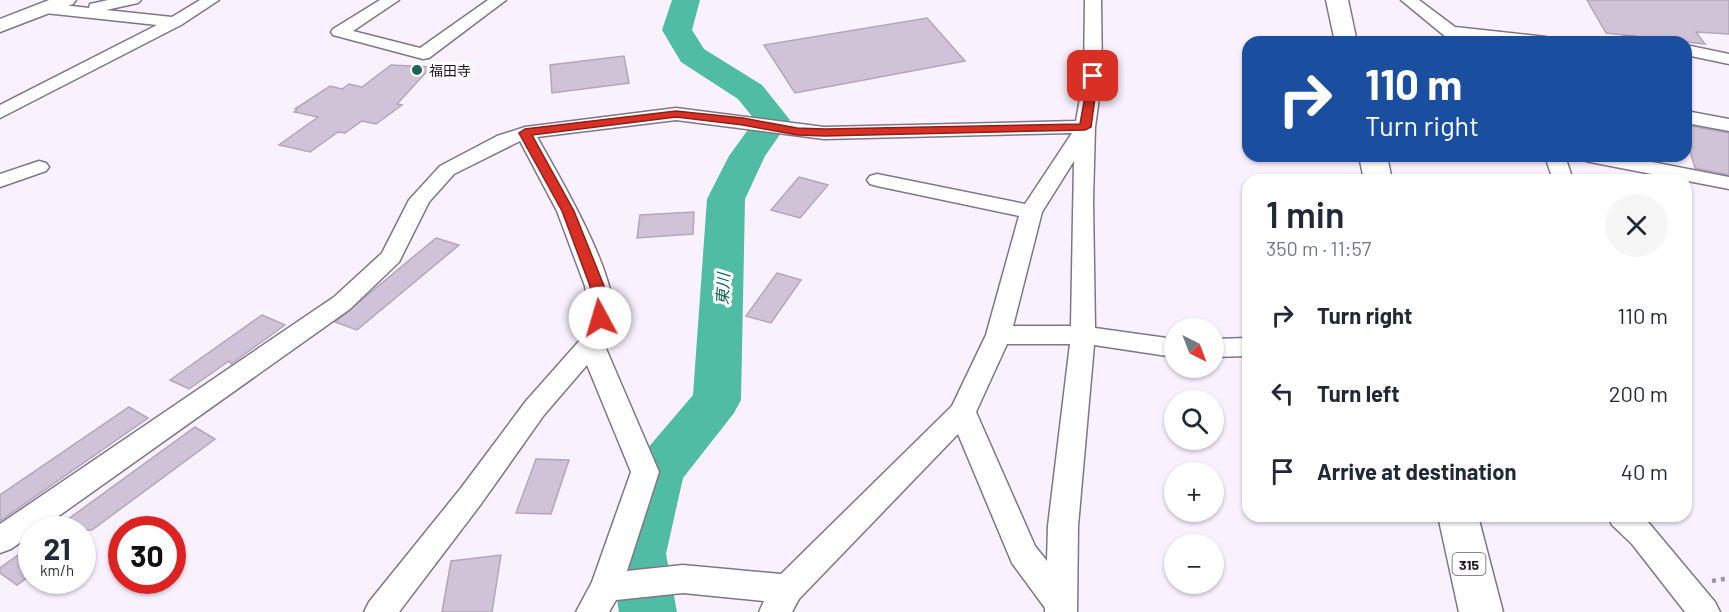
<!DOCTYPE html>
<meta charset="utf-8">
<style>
body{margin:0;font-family:Barlow,"Noto Sans JP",sans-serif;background:#f6f6f7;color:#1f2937;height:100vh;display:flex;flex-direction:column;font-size:22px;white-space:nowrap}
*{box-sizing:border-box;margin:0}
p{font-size:20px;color:#747a83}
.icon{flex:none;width:33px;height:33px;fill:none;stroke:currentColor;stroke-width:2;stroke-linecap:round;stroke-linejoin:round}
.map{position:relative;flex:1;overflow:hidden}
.side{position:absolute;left:1242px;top:174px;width:450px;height:348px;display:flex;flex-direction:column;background:#fff;border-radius:18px;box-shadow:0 2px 4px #0004}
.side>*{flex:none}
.top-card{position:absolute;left:1242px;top:36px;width:450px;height:126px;border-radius:18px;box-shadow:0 2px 4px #0004;background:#1a4fa0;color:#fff;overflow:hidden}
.needle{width:39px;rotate:138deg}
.tools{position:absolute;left:1164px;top:318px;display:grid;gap:12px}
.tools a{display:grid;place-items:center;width:60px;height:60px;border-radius:50%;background:#fff;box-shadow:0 2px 4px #0004;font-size:30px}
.speed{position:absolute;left:18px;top:516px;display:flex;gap:12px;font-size:30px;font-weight:700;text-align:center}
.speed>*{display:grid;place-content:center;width:78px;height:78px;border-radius:50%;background:#fff;box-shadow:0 2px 4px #0004;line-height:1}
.speed small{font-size:15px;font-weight:400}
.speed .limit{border:9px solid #d22;background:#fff;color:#111}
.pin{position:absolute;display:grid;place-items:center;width:51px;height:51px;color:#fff;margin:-26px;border-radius:12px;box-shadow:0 3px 9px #0006}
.me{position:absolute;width:66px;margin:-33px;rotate:354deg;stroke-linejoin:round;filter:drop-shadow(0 0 4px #0008)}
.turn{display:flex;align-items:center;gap:21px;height:126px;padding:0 24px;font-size:27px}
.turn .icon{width:78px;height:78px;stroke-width:2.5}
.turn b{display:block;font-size:42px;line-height:51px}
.round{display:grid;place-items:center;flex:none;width:63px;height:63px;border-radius:32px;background:#f6f6f7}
.headline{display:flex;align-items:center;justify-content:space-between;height:102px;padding:0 24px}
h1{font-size:36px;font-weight:600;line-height:45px}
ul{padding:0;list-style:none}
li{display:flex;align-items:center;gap:18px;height:78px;padding:0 24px}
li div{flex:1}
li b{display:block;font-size:22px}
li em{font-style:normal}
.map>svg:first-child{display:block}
</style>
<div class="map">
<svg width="1729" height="612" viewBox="0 0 1729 612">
<rect width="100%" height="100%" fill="#faf1fe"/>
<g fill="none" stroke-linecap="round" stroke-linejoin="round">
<path fill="#50bca4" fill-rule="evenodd" d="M672,0H700L692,30L704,49L762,85L790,120L765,156L745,199L741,400L734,413L683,478L666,554L677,612H619L610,554L633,471L641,456L693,395L707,199L729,156L755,120L738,99L681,62L662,30Z"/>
</g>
<path fill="#d0c3d8" stroke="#b3a6ba" stroke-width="1.5" d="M1587,0H1729V34L1696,32L1705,44L1606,33Z
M927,18L965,61L795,93L764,45Z
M624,56L629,83L552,93L550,65Z
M391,65L431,67L397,104L402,105L376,124L362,121L345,133L338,132L310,152L279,145L318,117L294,112L297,110L295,109L330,86L342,89L349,84L362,87Z
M1686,125L1729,133V175L1695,168L1690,151L1686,150Z
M799,177L828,185L800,218L771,210Z
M694,212L693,234L637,238L640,215Z
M436,238L459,245L357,330L335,322Z
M777,273L801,280L771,323L746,316Z
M262,315L285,325L231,364L229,361L189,389L170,380Z
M129,407L148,418L0,521V495Z
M195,427L215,439L92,530H53Z
M536,459L569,460L551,514L516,513Z
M32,545V574L17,585L0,573V568Z
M501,555L492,612H442L451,561Z"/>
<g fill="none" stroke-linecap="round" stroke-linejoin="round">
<defs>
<path id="minor" d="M108,0H141L138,3L106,10L172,17L200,0H219L181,25L0,118V105L157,25L45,13L37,8L45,3L89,8L90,4Z
M380,0H399L353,31L420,48L488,0H506L429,58L423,59L333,35L331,32L333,29Z
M1085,0H1101L1102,76L1095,127L1093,201L1095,328L1174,339V357L1094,345L1078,526L1077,612H1045V608L1012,563L958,434L799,599L792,612H759L764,601L683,593L616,600L609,612H576L592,582L631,472L587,365L544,415L481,504L399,612H364L369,602L461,488L526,401L580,340L589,318L585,286L557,211L520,141L454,174L429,202L399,262L350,309L39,530H32V534L11,549L0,553V524L334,297L382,253L409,200L440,166L497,136L525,127L676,108L824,127L1076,121L1084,76ZM676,120L824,139L1072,133L1025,204L877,174L870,176L867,180L870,184L877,186L1019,216L986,335L952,406L781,574L683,565L627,571L659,472L604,344C606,336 612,326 613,318C618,275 559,176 537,137ZM1074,161L1071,326H1013L1042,212ZM1007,344H1070L1048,526L1047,561L1035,546L976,412Z
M1401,0H1419L1455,27L1546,37L1554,42H1503L1466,38L1469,42H1452Z
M1623,37H1635L1643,42H1615Z
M1686,45L1729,54V64L1686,55Z
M1686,111L1729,119V131L1686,123Z
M1545,156H1565L1573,180H1553Z
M1580,156H1621L1729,177V189L1590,162L1583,160Z
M39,161L46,163L49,167L46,171L0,187V174Z
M1248,338V356L1214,357V339Z
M1608,516H1643L1715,602L1720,612H1685L1632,544L1612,525Z"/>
<path id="tertiary" d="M49,0H76L73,4L0,32V19Z"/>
<path id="trunk" d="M1326,0H1348L1357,42H1335Z
M1359,156H1387L1392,180H1364Z
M1438,516H1478L1503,612H1459Z"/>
</defs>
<use href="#minor" stroke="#817588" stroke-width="3"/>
<use href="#tertiary" stroke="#817588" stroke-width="3"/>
<use href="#trunk" stroke="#817588" stroke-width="3"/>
<path stroke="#9f97a2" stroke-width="4.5" stroke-dasharray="4 5" stroke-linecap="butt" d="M1712,581L1729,578"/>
<use href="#minor" fill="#fff" fill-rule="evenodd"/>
<use href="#tertiary" fill="#fff" fill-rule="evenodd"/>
<use href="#trunk" fill="#fff" fill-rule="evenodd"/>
</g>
<path fill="#d93025" stroke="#8d1f18" stroke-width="1.5" d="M1089,74L1098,76L1091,127L1085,130L825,136L797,135L743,125L676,117L532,135L574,211L604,286L607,318L600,323L594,318L590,286L562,211L519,133L525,129L676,111L743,118L797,128L825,129L1080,124Z"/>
<circle fill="#1f6455" stroke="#fff" stroke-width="2" cx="417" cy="70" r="6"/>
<g text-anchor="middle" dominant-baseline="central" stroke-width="6" stroke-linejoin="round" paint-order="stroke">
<g font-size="14" fill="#1d181f" stroke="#fff" text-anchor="start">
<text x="429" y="70">福田寺</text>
</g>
<rect fill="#fff" stroke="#615d62" stroke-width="1.5" x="1452.5" y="553" width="33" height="22" rx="4.5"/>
<g font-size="14" font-weight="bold" fill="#1d181f">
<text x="1469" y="564">315</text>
</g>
<g font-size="16" font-style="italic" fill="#076353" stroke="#fff">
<text transform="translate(722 289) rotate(-87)">東川</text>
</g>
</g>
</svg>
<div class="tools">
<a><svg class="needle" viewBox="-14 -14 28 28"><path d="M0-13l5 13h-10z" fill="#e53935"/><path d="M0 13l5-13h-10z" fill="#747a83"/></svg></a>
<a><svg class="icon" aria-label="search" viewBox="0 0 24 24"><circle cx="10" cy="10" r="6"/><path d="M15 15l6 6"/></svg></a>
<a>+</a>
<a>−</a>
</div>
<div class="speed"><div>21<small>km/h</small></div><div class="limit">30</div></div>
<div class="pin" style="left:1093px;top:76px;background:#d93025"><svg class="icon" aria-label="arrive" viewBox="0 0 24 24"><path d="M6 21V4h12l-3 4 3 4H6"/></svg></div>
<svg class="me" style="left:600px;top:318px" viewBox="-20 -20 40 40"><circle r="19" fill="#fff"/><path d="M0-13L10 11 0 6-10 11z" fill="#d93025"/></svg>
<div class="top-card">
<div class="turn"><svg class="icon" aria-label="right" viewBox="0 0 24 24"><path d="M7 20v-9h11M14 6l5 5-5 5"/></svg><div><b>110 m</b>Turn right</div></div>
</div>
<section class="side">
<div class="headline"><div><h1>1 min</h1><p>350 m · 11:57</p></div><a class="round"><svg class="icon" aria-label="close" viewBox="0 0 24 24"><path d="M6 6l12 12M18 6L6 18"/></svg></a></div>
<ul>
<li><svg class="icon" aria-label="right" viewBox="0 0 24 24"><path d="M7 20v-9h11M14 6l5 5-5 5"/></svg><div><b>Turn right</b></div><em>110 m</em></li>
<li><svg class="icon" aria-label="left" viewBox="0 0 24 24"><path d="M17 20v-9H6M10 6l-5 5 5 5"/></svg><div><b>Turn left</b></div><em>200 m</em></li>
<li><svg class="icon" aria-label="arrive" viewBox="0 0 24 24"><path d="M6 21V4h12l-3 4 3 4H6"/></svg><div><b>Arrive at destination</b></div><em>40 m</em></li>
</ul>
</section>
</div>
